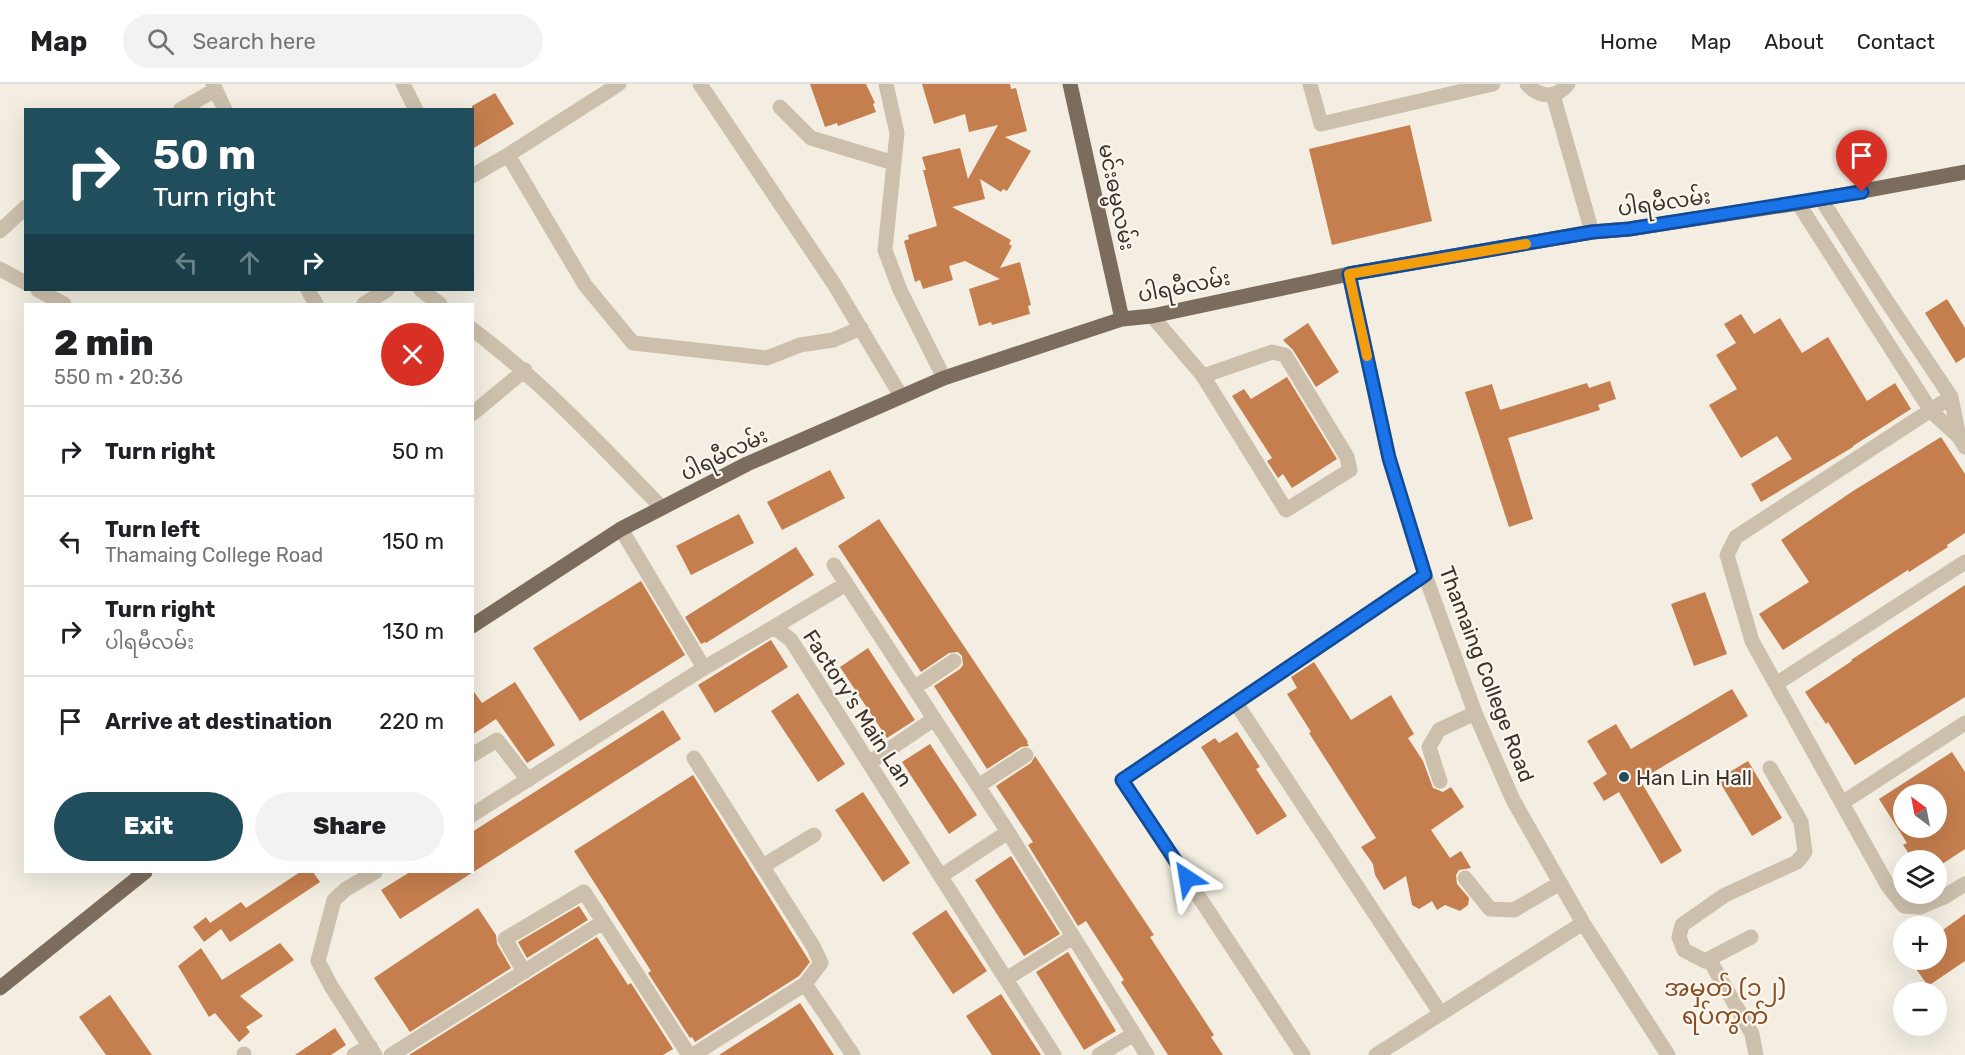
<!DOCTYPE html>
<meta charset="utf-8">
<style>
body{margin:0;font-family:Rubik,"Noto Sans Myanmar",sans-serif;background:#f2f2f2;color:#202124;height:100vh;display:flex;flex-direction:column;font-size:22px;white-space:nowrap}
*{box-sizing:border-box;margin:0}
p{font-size:20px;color:#757577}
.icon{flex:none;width:33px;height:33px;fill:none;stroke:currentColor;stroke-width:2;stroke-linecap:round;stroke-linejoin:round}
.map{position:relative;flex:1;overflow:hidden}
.drawer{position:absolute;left:24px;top:219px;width:450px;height:570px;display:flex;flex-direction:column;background:#fff;border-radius:0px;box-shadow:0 6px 24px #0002}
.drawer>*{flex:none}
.top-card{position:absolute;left:24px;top:24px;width:450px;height:183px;border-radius:0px;box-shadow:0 6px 24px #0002;background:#204e5c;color:#fff;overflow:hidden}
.needle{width:39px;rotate:328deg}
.controls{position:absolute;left:1893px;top:700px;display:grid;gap:12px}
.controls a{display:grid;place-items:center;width:54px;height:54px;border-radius:50%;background:#fff;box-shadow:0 6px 24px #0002;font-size:30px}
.pin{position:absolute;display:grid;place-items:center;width:51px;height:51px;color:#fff;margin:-62px -26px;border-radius:50% 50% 50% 0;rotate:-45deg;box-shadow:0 0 6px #0007}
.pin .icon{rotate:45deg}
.me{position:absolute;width:66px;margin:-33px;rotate:327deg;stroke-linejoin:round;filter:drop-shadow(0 0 4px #0008)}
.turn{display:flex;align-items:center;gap:21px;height:126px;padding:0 30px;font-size:27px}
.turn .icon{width:78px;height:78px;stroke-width:2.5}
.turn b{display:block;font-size:42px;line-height:51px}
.lanes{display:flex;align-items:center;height:57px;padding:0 30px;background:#0003;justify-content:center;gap:30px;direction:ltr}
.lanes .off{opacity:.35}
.round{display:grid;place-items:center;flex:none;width:63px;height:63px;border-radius:32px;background:#f2f2f2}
.summary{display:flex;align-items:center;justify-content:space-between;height:102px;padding:0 30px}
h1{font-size:36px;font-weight:800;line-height:45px}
.cta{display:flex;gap:12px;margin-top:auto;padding:12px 30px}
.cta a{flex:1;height:69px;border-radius:36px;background:#204e5c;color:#fff;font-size:24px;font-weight:800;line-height:69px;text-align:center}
.cta a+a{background:#f2f2f2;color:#202124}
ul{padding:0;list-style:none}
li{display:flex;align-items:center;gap:18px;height:90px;padding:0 30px;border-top:2px solid #e0e0e0}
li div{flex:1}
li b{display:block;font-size:22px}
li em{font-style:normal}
header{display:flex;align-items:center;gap:36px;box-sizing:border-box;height:84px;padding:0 30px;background:#fff;border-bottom:2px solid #e0e0e0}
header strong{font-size:28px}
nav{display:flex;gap:33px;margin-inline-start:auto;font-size:21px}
.search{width:420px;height:54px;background:#f2f2f2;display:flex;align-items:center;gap:15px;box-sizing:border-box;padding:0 21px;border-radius:33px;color:#757577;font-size:22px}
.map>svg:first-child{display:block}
</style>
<header>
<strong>Map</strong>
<div class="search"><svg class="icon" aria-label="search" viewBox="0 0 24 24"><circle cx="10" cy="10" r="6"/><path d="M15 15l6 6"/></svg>Search here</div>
<nav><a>Home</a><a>Map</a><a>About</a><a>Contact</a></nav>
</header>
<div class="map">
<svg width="1965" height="971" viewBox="0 0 1965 971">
<rect width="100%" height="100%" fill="#f3eee1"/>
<path fill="#c57e4e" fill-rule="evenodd" d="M810,0H866L875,19L873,20L876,28L838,42L837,39L825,43Z
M922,0H1010L1011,5L1016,4L1027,47L1005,53L1031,67L1007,107L1003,105L1001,108L980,95L985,115L952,123L1011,156L1009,160L1012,162L1000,184L1020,178L1031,221L1028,222L1030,230L992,241L991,238L979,242L969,205L1000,195L965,177L949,182L953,196L923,205L920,196L915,198L904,157L909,155L908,151L937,142L923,86H926L922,73L960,64L968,95L998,41L969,48L965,30L934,40Z
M495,9L514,40L472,65V22Z
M1410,41L1432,137L1332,161L1309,65Z
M1947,215L1965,244V273L1956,279L1925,229Z
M1741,230L1754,250L1780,234L1802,269L1828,253L1867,317L1895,299L1911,325L1853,362V363L1761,418L1751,400L1792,375L1777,352L1741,374L1709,321L1737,305L1716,271L1736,259L1724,240Z
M1308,239L1339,288L1316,303L1293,266L1283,256Z
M1287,293L1337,375L1292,404L1283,390L1278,394L1267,377L1272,374L1232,312L1244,305L1251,315Z
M1610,297L1616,315L1598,321L1600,326L1508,354L1533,435L1509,443L1465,308L1492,300L1500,326L1587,299L1589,304Z
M1941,353L1965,390V449L1947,461L1948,463L1909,488L1908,486L1783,566L1759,530L1809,498L1781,456L1853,407Z
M830,386L845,414L782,446L767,418Z
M739,430L754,459L691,491L676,462Z
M879,435L1028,658L1027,659L1029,662L1021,663L987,685L934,602L960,585L963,581L962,572L958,568L949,569L921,588L838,462Z
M796,463L814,491L706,559L705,558L701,560L685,533Z
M641,497L685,571L580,637L533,564Z
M1965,501V613L1855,681L1828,638L1826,640L1805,608L1852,577L1851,576Z
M1705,508L1727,570L1694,582L1671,520Z
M771,556L788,583L715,629L698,601Z
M868,564L915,636L887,654L840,583Z
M1314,578L1351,636L1391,611L1414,650L1408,654L1423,677L1433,704L1443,708L1451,703L1464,723L1431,746L1450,774L1461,767L1471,784L1459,786L1456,791L1457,800L1469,814L1468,821L1460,827L1445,821L1437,826L1432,817L1419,825L1412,821L1406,792L1384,806L1375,791L1373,780L1361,763L1376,754L1309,649L1311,648L1287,610L1297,604L1291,593Z
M515,598L555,661L527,679L496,635L472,651V605L482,619Z
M1732,605L1748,632L1640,696L1682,767L1661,780L1619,708L1604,717L1593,699L1607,690L1587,657L1616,640L1631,665Z
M798,609L845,680L818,698L771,627Z
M663,626L681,655L400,835L381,806L410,788H472V748Z
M1237,648L1260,683L1256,685L1287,732L1257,751L1201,663L1215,654L1219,659Z
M930,660L977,731L949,750L902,678Z
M1952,668L1965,688V765L1936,784V777H1914L1903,761L1907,759L1879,715ZM1904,711H1936V717L1946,731L1936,739V744H1904Z
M1035,672L1154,851L1150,853L1214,951L1211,953L1223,971H1168L1121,898L1124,896L1086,837L1078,842L1028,761L1033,758L996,702L1031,679Z
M1748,677L1782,734L1752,752L1718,695Z
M693,691L810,878L799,892L695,958L692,953L690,954L648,889L651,887L574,767Z
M863,708L910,779L883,798L835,726Z
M1011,772L1060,850L1024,872L975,796Z
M300,788H313L320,798L230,858L221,845L204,858L193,843L206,833L210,839L241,818L246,824Z
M579,822L588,836L527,874L518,858Z
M478,824L496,851L497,860L511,884L410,948L374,894Z
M946,826L987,887L953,910L912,849Z
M1965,830V877L1928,902L1910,876H1936V851Z
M597,853L628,901L631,899L673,965L663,971H409Z
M280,859L294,876L240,912L263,932L246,943L250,948L239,958L215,929L209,933L178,882L201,864L222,896Z
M1068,868L1116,947L1084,966L1036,888Z
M1001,910L1041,971H992L966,932Z
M110,911L152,971H106L79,933Z
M800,919L834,971H719Z
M335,944L346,961L331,971H295Z"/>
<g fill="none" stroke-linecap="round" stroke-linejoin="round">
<path stroke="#ccc0ac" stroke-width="15" d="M213,0L225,26
M403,0L416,26
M700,0L834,200L901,312
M886,0L897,49L885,166L900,206L944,294
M1310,0L1321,40L1493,0
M1527,0C1539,14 1556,15 1568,0
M1553,11L1592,148
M780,23L811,54L894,79
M180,26L215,6
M508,71L585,201L633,259L767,274L800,261L833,256L861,244
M472,92L508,71L619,0
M1821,115L1884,213L1951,313L1959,353
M1798,119L1931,327L1959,353L1965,363
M0,147L26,123
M0,185L26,199
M1349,190L1389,374L1425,491L1475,629L1513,716L1583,839L1668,971
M38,206L64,220
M308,206L316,220
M421,206L440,220
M364,220L387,206
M1152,232L1203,292L1286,426L1350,386L1347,373L1285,271L1272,268L1203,292
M472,245C542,298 601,361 662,424
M1951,313L1736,453L1727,471L1752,557L1888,802L1904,822L1920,823L1944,813L1965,800
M472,330L525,286
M621,445L704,584
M834,481L1008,748L1147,971
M774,543L846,500
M1776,600L1965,478
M914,604L954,577
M1236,619L1441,930
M472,671L497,656L528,696
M694,674L813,862L821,879L805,900
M869,679L934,635
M1440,697L1429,663L1439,646L1475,629
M978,702L1026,671
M1842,719L1965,639
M472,731L704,584L774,543L791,556L1054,971
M763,782L814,751
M375,788L346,805L334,816L318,877L331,902L375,971
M941,792L1008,748
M1465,794L1490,825L1514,826L1560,799
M1751,853L1705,877L1684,866L1679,853L1682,841L1725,811L1797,778L1805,768L1801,738L1770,684
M1709,875L1752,950L1756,971
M524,888L505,855L584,808L689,971
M1006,895L1073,853
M244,970V971
M354,971L370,962
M391,971L603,838
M693,971L805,900L853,971
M1099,971L1134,950
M1303,971L1122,696L1425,491
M1376,971L1583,839"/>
<path stroke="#7c6c5d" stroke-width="15" d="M1070,0L1122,235
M472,542L621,445L747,380L944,294L1122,235L1152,232L1349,190L1592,148L1629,145L1798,119L1965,88
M0,904L145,788"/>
</g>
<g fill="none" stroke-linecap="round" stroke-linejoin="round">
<defs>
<path id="route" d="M1187,794L1122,696L1425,491L1389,374L1349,190L1592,148L1629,145L1862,108"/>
</defs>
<use href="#route" stroke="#114b97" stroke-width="15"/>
<use href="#route" stroke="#1a73e8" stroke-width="10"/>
<path stroke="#f59e0b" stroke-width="10" d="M1367,272L1349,190L1526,160"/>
</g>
<circle fill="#204e5c" stroke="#fbf7ee" stroke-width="2" cx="1624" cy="693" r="6"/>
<g text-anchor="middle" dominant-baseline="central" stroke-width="4.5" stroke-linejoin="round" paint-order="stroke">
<g font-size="21" fill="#3a322b" stroke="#fbf7ee">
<text transform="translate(1117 113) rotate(78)">မင်းဓမ္မလမ်း</text>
<text transform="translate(1664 118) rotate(-8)">ပါရမီလမ်း</text>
<text transform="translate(1184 202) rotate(-11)">ပါရမီလမ်း</text>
<text transform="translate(724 370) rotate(-26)">ပါရမီလမ်း</text>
<text transform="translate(1487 590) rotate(69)">Thamaing College Road</text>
<text transform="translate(858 624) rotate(57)">Factory's Main Lan</text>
</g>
<g font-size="21" fill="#3a322b" stroke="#fbf7ee" text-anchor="start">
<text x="1636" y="693">Han Lin Hall</text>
</g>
<g font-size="24" fill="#894d24" stroke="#fbf7ee">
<text x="1725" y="904">အမှတ် (၁၂)<tspan x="1725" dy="28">ရပ်ကွက်</tspan></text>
</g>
</g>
</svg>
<div class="controls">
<a><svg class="needle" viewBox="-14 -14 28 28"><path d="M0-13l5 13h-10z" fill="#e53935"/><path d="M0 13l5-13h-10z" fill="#757577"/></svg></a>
<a><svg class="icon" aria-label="layers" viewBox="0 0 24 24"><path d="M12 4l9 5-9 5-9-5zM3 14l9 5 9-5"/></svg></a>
<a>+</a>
<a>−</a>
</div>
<div class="pin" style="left:1862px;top:108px;background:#d93025"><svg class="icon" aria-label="arrive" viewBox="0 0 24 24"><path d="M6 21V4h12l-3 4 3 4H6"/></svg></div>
<svg class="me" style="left:1187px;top:794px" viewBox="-20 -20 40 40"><path d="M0-17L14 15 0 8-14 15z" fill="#1a73e8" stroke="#fff" stroke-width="4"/></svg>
<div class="top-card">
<div class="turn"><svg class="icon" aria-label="right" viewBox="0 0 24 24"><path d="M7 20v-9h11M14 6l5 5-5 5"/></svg><div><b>50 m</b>Turn right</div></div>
<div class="lanes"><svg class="icon off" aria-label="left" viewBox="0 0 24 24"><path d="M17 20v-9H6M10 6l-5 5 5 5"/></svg><svg class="icon off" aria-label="ahead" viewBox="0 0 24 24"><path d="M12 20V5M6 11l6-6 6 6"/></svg><svg class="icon" aria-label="right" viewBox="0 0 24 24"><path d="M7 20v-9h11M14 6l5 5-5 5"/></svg></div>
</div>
<section class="drawer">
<div class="summary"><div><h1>2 min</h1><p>550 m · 20:36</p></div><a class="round" style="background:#d93025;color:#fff"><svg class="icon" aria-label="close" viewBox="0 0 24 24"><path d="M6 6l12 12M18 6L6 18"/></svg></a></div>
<ul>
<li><svg class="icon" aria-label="right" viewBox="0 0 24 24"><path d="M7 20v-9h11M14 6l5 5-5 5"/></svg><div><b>Turn right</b></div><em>50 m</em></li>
<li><svg class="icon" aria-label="left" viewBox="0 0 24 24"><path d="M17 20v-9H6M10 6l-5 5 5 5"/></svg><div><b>Turn left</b><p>Thamaing College Road</p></div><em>150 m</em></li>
<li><svg class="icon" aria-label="right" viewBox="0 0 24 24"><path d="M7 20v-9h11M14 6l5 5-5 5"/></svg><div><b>Turn right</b><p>ပါရမီလမ်း</p></div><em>130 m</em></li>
<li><svg class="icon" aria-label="arrive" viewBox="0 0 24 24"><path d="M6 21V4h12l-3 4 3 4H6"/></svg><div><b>Arrive at destination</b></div><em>220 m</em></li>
</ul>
<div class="cta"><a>Exit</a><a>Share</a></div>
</section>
</div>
